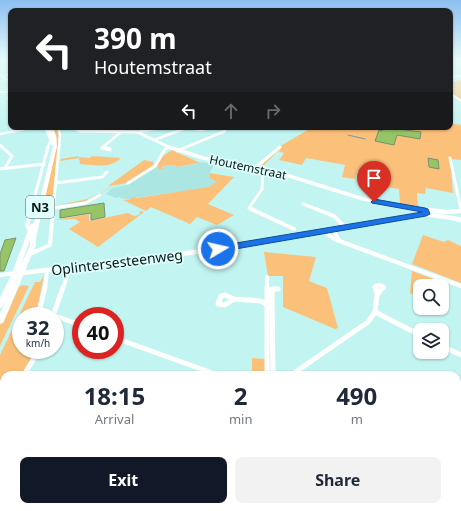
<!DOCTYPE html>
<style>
body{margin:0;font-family:"Noto Sans",sans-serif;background:#f2f2f3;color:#1f2937;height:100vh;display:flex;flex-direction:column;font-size:15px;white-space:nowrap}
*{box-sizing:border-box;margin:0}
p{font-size:13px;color:#747a83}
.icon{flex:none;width:22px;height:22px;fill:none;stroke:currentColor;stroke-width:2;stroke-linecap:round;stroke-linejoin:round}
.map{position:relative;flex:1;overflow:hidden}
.side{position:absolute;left:0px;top:371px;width:461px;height:140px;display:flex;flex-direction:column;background:#fff;border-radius:12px 12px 0 0;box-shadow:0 1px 3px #0004}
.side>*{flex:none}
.banner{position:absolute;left:8px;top:8px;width:445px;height:122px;border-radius:8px;box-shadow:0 1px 3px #0004;background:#202124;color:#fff;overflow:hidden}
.controls{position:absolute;left:413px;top:279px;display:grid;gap:8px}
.controls a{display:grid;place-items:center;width:36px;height:36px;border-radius:8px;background:#fff;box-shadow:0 1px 3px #0004;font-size:20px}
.speed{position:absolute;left:12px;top:307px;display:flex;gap:8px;font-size:20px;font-weight:700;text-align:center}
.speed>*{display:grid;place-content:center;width:52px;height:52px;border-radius:50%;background:#fff;box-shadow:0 1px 3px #0004;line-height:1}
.speed small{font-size:10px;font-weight:400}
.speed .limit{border:6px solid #d22;background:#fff;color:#111}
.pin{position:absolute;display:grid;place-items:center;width:34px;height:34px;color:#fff;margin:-41px -17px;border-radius:50% 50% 50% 0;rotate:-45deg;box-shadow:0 0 4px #0007}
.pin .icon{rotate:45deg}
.me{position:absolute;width:44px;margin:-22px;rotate:81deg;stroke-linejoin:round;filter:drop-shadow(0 0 3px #0008)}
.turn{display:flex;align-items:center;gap:14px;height:84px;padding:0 20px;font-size:18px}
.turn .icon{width:52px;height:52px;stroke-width:2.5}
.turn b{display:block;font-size:28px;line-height:34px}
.lanes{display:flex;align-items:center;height:38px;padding:0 20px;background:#0003;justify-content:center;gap:20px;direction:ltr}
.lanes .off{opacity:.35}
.eta{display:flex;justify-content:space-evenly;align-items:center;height:68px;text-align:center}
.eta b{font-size:24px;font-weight:700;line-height:28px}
.primary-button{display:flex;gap:8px;margin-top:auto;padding:8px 20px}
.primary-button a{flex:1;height:46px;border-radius:8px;background:#111827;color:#fff;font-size:16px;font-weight:700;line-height:46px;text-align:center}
.primary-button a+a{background:#f2f2f3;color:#1f2937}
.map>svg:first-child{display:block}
</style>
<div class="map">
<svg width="461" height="511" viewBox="0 0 461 511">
<rect width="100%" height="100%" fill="#c2f5f1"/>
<path fill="#abe6e3" d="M198,162L214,164L209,174L210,178L216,180V183L205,188L134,198L128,200L118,197L116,198L106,194L112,188L127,185L157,167L163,169V166L174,165L176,167L198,164Z"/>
<path fill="#fbc17a" d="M461,80V100L450,93V82Z
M450,123L461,125V160L450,159L453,193L426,188L425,194L417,193L418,207L400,204L399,189L372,185L375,175L357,171L355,179L342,177L345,165L306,158L302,165L279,160L284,153L278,151L262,167H259L277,150L275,149L313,127L327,130L329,127H450Z
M54,129H58L59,143L51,212L48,214L41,213L57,139Z
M172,150L198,162L199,163L176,167L174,165L163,166L162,168L164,169H159L157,166L163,156Z
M78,156V157L90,158L92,156L121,158C110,169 95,165 80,164L79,158L60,161L61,159Z
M144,160L154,162L151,166L132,179L156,162L152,167L126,183L111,187L89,201L57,205L88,199L100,193L89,201L110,187L120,184L108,186Z
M209,173L234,177L208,204L234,215L217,225L197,217L190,224L151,207L146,211L123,200H129L132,197L137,198L208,187L217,182L210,178Z
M140,211L144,212L98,247L69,229L80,222L75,219L55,220L89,214V221L128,213L134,216L139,215Z
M423,235L444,242L448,240L461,246V283L412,264Z
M264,252L316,257L309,281L327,288L338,328L335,329L283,307V276H268Z
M412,271L439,281L438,286H420V297L410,293Z
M44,275L36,316H21V350H36L21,375H4V399L0,405V355L35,282H40Z
M23,285L29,286L0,346V324L7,314L19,287Z
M252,358L265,359V375H252Z
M237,507H292L293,511H247Z"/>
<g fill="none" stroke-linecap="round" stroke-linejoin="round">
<path stroke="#7497b7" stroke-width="1" d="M348,135L365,139"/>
</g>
<path fill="#95c567" stroke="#7d8f6e" d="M383,127L421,132L420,139L397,135L394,145L375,141L379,130L382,131Z
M428,158L438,160L439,169L429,167Z
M104,203L105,217L91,220V213L60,218V210Z
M16,238L4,271H0V254L5,240Z"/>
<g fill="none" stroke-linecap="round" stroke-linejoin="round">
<path stroke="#fff" stroke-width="2" d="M9,64L11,65
M0,92H7
M450,93L458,99
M9,95V99"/>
<path stroke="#fff" stroke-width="2.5" d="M8,98L11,100
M457,98L461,101
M58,127L60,135L59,148
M137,132L167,127
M0,134L35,127
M154,140L186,128L203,130L209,127
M0,145L3,148
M103,147L107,148
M103,147L122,131
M47,148L51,140
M102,148L103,147
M167,148L169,147
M184,148L225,131L224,129
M279,148L280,147"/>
<path stroke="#fff" stroke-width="3" d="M2,147L12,156L5,168
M103,147L110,149V150L102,148Z
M177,151L186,147
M450,158L461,210
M255,168L280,147
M0,169L44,164
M56,183L102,177L107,172
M128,183L155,166L165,149L169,147
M303,204L319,210
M54,208L85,203L100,195
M31,210L48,147
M53,210L59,147
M254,210L249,208L262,189L263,169"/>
<path stroke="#fff" stroke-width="4" d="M251,209L294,229
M316,209L334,216L346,228
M38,216L53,214
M333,230L339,240
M30,231L27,226L31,209
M325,232L334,239L461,286
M30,254L50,245L53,209
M0,275L16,273
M267,277V288
M45,288L47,271
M63,288L70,268
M376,288L375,286L380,285L384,288"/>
<path stroke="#fff" stroke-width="5" d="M45,287L38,316H54
M267,287V305
M375,287L377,295
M225,295L234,299L225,305L218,304L221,296Z
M377,295L383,287
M234,299L261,301L267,305V375
M375,312L420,335
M53,316L63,287
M55,316L81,325
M115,338L218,375
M442,346L461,355
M24,375L39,350
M273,375L272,289H278
M291,375L368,322L375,312L377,295"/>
<path stroke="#fff" stroke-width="6" d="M0,410L4,404
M457,434L461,437
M378,507L381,511
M163,511L164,507
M318,511L322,507"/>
<path stroke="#fff" stroke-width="3" d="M73,127L80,131L137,132L171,148"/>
<path stroke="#fff" stroke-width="3.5" d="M169,147L203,158L273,171L363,199L421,210"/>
<path stroke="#fff" stroke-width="4.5" d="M415,209L425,211
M425,213L429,210L446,212L461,211
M426,214C438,217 449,216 461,220
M22,273L204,251L426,214"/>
<path fill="#fff" fill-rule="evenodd" d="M11,73V75L2,77L1,76Z"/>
<path fill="#fff" fill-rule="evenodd" d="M0,74L11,81V95H10L7,90L9,82L0,76Z
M461,75V77L450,78V76Z
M44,127H48L52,138L48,127H52L56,136L57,146L36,238V245L4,321L3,323L0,324V313L6,300L2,307L0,308V298L12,273L30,225L31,224L34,223L53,146L51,145ZM30,240V245L20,267Z"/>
</g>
<linearGradient id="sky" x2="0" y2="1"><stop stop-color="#8cbef0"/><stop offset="0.45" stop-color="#e4faf9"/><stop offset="1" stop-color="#e4faf9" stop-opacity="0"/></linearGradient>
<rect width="461" height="131" fill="url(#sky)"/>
<path fill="#1a73e8" stroke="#114b97" d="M374,199L425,208L428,209L430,214L426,216L218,252L214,249L218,246L422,212L372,203L371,202Z"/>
<g text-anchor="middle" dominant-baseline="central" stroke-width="3.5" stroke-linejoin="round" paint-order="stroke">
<g font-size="12" fill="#071a19" stroke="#e0fefb">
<text transform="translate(248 167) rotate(12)">Houtemstraat</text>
</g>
<rect fill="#e0fefb" stroke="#485e5d" stroke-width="1" x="26" y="196" width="28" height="22" rx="3"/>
<g font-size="13" font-weight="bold" fill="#071a19">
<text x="40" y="207">N3</text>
</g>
<g font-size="14" fill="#071a19" stroke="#e0fefb">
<text transform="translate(117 262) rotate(-7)">Oplintersesteenweg</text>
</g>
</g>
</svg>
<div class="controls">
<a><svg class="icon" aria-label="search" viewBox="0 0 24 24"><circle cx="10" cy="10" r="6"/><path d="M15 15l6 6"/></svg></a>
<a><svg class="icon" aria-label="layers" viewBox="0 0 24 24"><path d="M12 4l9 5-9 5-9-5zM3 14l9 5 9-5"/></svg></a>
</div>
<div class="speed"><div>32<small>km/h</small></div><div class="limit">40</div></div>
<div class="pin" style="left:374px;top:202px;background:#d93025"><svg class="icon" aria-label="arrive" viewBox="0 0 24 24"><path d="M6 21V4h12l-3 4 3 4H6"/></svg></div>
<svg class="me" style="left:218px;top:249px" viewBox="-20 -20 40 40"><circle r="17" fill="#1a73e8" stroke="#fff" stroke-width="3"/><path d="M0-11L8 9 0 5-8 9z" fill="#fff"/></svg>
<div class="banner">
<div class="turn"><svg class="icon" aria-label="left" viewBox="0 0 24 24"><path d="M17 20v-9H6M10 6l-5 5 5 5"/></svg><div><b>390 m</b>Houtemstraat</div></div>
<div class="lanes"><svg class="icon" aria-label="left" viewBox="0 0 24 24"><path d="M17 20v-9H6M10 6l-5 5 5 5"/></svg><svg class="icon off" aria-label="ahead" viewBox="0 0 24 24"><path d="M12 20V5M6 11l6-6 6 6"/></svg><svg class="icon off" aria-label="right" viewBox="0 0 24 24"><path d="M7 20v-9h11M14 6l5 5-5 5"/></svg></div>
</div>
<section class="side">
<div class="eta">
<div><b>18:15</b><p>Arrival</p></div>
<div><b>2</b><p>min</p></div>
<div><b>490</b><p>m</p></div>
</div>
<div class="primary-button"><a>Exit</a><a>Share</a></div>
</section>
</div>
